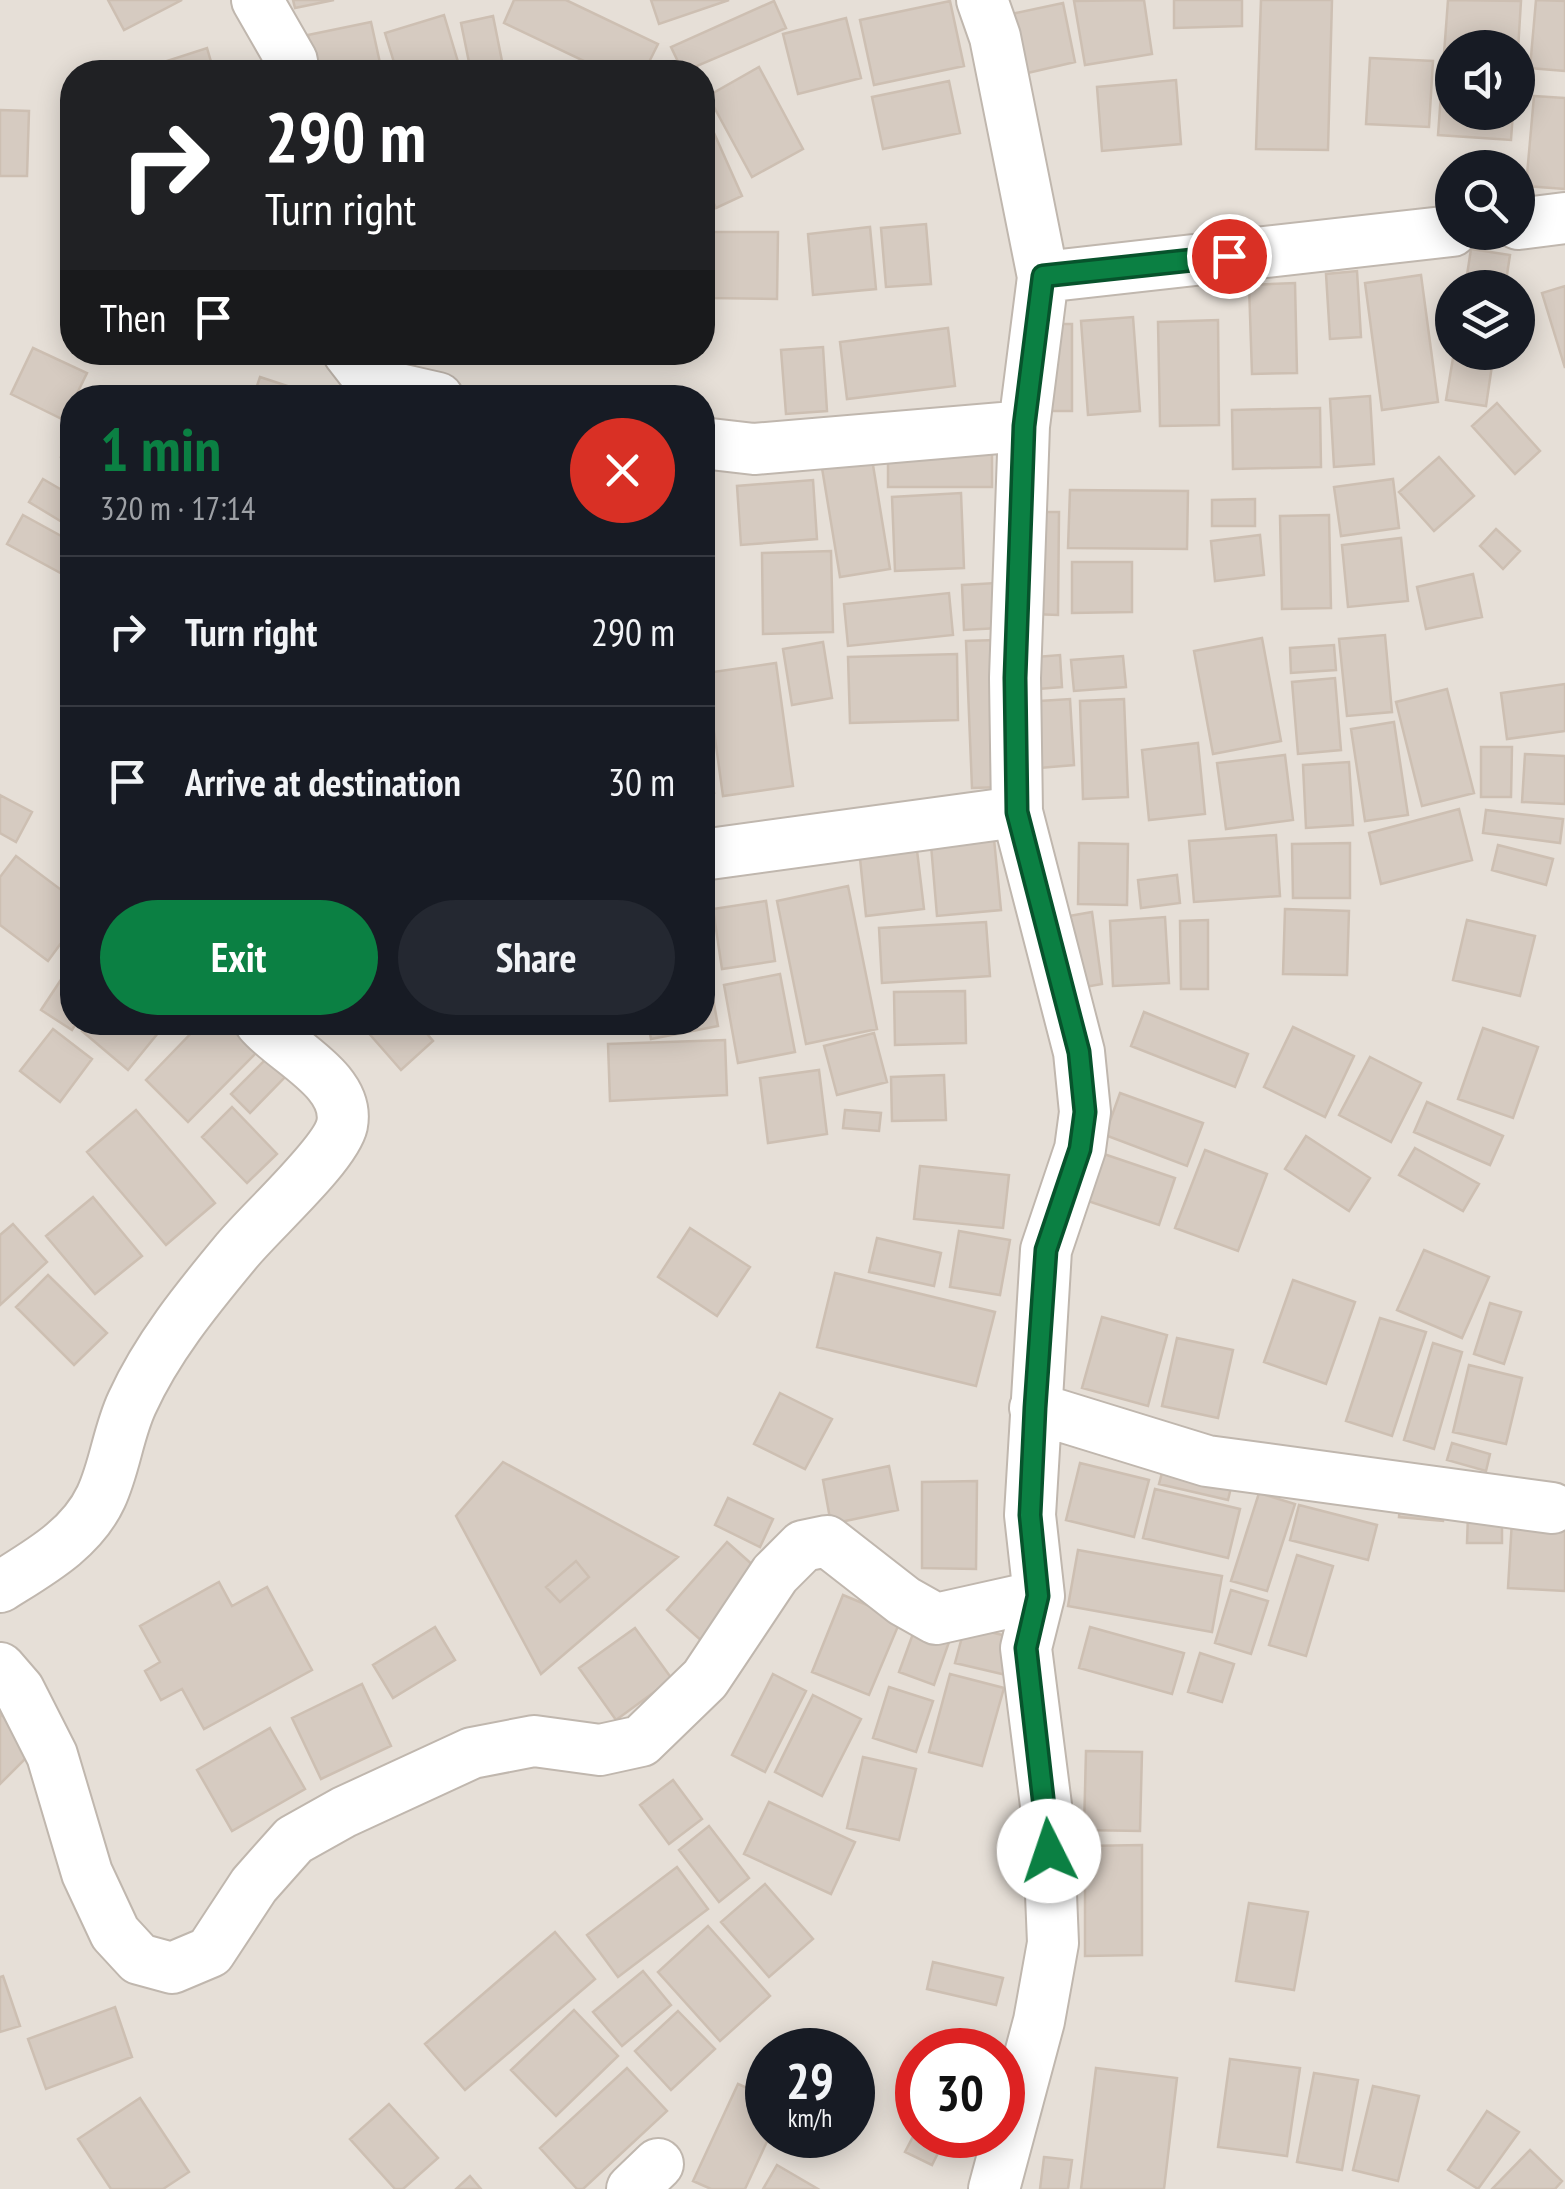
<!DOCTYPE html>
<meta charset="utf-8">
<style>
body{margin:0;font-family:"PT Sans Narrow",sans-serif;background:#242831;color:#f1f3f6;height:100vh;display:flex;flex-direction:column;font-size:38px;white-space:nowrap}
*{box-sizing:border-box;margin:0}
p{font-size:32px;color:#9ea1a6}
.icon{flex:none;width:55px;height:55px;fill:none;stroke:currentColor;stroke-width:2;stroke-linecap:round;stroke-linejoin:round}
.map{position:relative;flex:1;overflow:hidden}
.panel{position:absolute;left:60px;top:385px;width:655px;height:650px;display:flex;flex-direction:column;background:#171b24;border-radius:40px;box-shadow:0 5px 25px #0003}
.panel>*{flex:none}
.banner{position:absolute;left:60px;top:60px;width:655px;height:305px;border-radius:40px;box-shadow:0 5px 25px #0003;background:#202124;color:#fff;overflow:hidden}
.fabs{position:absolute;left:1435px;top:30px;display:grid;gap:20px}
.fabs a{display:grid;place-items:center;width:100px;height:100px;border-radius:50%;background:#171b24;box-shadow:0 5px 25px #0003;font-size:50px}
.speed{position:absolute;left:745px;top:2028px;display:flex;gap:20px;font-size:50px;font-weight:700;text-align:center}
.speed>*{display:grid;place-content:center;width:130px;height:130px;border-radius:50%;background:#171b24;box-shadow:0 5px 25px #0003;line-height:1}
.speed small{font-size:25px;font-weight:400}
.speed .limit{border:15px solid #d22;background:#fff;color:#111}
.pin{position:absolute;display:grid;place-items:center;width:85px;height:85px;color:#fff;margin:-42px;border:5px solid #fff;border-radius:50%;box-shadow:0 2px 10px #0007}
.me{position:absolute;width:110px;margin:-55px;rotate:356deg;stroke-linejoin:round;filter:drop-shadow(0 0 8px #0008)}
.turn{display:flex;align-items:center;gap:35px;height:210px;padding:0 40px;font-size:45px}
.turn .icon{width:130px;height:130px;stroke-width:2.5}
.turn b{display:block;font-size:70px;line-height:85px}
.then{display:flex;align-items:center;height:95px;padding:0 40px;background:#0003;gap:20px;font-size:38px}
.round{display:grid;place-items:center;flex:none;width:105px;height:105px;border-radius:52px;background:#242831}
.head{display:flex;align-items:center;justify-content:space-between;height:170px;padding:0 40px}
h1{font-size:60px;font-weight:800;line-height:75px;color:#0b8043}
.cta{display:flex;gap:20px;margin-top:auto;padding:20px 40px}
.cta a{flex:1;height:115px;border-radius:60px;background:#0b8043;color:#fff;font-size:40px;font-weight:800;line-height:115px;text-align:center}
.cta a+a{background:#242831;color:#f1f3f6}
ul{padding:0;list-style:none}
li{display:flex;align-items:center;gap:30px;height:150px;padding:0 40px;border-top:2px solid #363941}
li div{flex:1}
li b{display:block;font-size:38px}
li em{font-style:normal}
.map>svg:first-child{display:block}
</style>
<div class="map">
<svg width="1565" height="2189" viewBox="0 0 1565 2189">
<rect width="100%" height="100%" fill="#f3eee8"/>
<path fill="#e6dfd7" fill-rule="evenodd" d="M0,0H1565V2189H0ZM1452,48H1518V112H1452ZM72,72H702V352H72ZM1452,168H1518V232H1452ZM1452,288H1518V352H1452ZM72,398H702V1022H72ZM768,2050H852V2135H768ZM918,2050H1002V2135H918Z"/>
<path fill="#d6cbc1" stroke="#cdbfb2" stroke-width="2.5" fill-rule="evenodd" d="M108,0H182L124,30Z
M293,0H334L295,8Z
M514,0H566L658,44L644,72H607L504,23Z
M651,0H729L659,24Z
M1144,0L1152,54L1085,65L1074,1Z
M1174,0H1242V26L1174,28Z
M1261,0H1332L1328,150L1256,149Z
M1448,0L1521,1L1518,50L1452,48V112H1513L1511,140L1438,135Z
M1536,0L1565,1V71L1530,68Z
M774,1L786,28L683,72L671,47Z
M950,1L964,66L874,85L860,20Z
M1063,3L1075,62L1019,75L1007,15Z
M444,15L461,72H397L385,33Z
M493,16L503,66L471,72L461,23Z
M846,18L861,78L798,94L783,34Z
M371,22L382,72H316L308,35Z
M207,48L214,72H133Z
M1370,58L1433,61L1429,127L1366,124Z
M759,67L803,149L752,177L708,96Z
M1176,80L1181,144L1102,151L1097,87Z
M949,81L960,133L883,149L872,97Z
M1534,96L1565,98V189L1526,186Z
M0,110L29,111L27,176H0Z
M706,115L742,196L716,208L702,177V116Z
M926,224L931,284L886,287L881,228Z
M870,227L876,289L813,295L808,234Z
M711,232H778L777,299L710,298Z
M1471,249L1510,255L1505,288H1465Z
M1357,271L1361,337L1330,339L1326,274Z
M1421,275L1438,402L1382,410L1365,283Z
M1295,283L1297,373L1252,374L1249,285Z
M1565,286V368L1542,293Z
M1133,317L1140,411L1088,415L1081,321Z
M1218,320L1219,425L1160,426L1158,322Z
M1047,324H1072V411H1048Z
M948,328L955,386L847,399L840,342Z
M823,347L827,411L786,414L781,350Z
M33,348L87,373L64,420L11,394Z
M376,352H415V369H376Z
M1454,352H1494L1486,406L1446,400Z
M260,377L315,395L314,398H253Z
M1370,396L1374,464L1334,467L1330,399Z
M1497,403L1540,451L1515,474L1472,426Z
M1320,408L1321,467L1233,469L1232,410Z
M72,435V463L61,457Z
M992,447V487H888V448Z
M1439,457L1474,496L1434,531L1399,492Z
M872,459L890,569L840,577L822,468Z
M43,479L72,496V528L29,502Z
M1393,479L1399,528L1341,536L1334,487Z
M813,480L817,539L741,545L737,486Z
M1070,490L1188,491L1187,549L1068,548Z
M961,493L964,568L895,571L892,497Z
M1255,499V526H1212V500Z
M1033,512H1059L1058,615L1032,614Z
M23,515L72,542L68,577L7,544Z
M1329,515L1331,608L1282,609L1280,516Z
M1496,529L1520,551L1503,569L1480,546Z
M1260,535L1264,575L1215,581L1211,541Z
M1401,538L1408,601L1348,607L1342,545Z
M831,551L833,632L763,634L762,553Z
M1072,562H1132V612L1072,613Z
M1473,574L1482,617L1426,629L1417,587Z
M996,583L998,628L964,630L962,585Z
M949,593L953,635L848,646L844,604Z
M1385,635L1392,712L1347,716L1339,639Z
M1262,638L1281,741L1213,754L1194,651Z
M996,640L1002,787L972,788L966,641Z
M823,642L832,698L792,705L783,649Z
M1334,645L1336,670L1291,673L1290,648Z
M957,654L958,720L850,723L848,657Z
M1060,655L1062,687L1026,690L1024,658Z
M1123,656L1126,687L1074,691L1071,660Z
M776,663L793,786L723,796L706,673Z
M1335,678L1341,750L1298,754L1292,682Z
M1565,684V731L1507,739L1501,693Z
M1447,689L1474,793L1422,806L1396,702Z
M1070,699L1074,765L1028,769L1024,702Z
M1124,699L1128,797L1083,799L1080,701Z
M702,713L714,793L702,795Z
M1394,722L1408,815L1365,821L1351,729Z
M1198,743L1205,814L1149,820L1142,750Z
M1481,747H1512L1511,797H1481Z
M1525,754L1565,756V804L1522,802Z
M1285,755L1293,820L1226,829L1217,763Z
M1349,762L1353,825L1306,828L1303,765Z
M0,795L32,812L16,842L0,833Z
M1459,809L1472,860L1381,884L1369,833Z
M1486,810L1563,819L1560,843L1483,833Z
M1276,835L1280,896L1194,902L1189,841Z
M994,839L1001,910L937,916L931,845Z
M916,842L924,909L866,916L859,849Z
M1079,843L1128,844L1127,905L1078,904Z
M1350,843V898H1293L1292,844Z
M1498,845L1553,859L1546,885L1492,870Z
M16,856L72,898V928L48,961L0,925V877Z
M1177,875L1180,903L1141,908L1138,880Z
M848,886L877,1029L806,1044L777,901Z
M766,901L775,961L722,969L713,909Z
M1285,909L1349,911L1347,975L1283,974Z
M1092,912L1102,984L1079,988L1069,916Z
M1165,917L1169,983L1113,986L1110,921Z
M1208,920V989H1181L1180,921Z
M1467,920L1535,936L1520,996L1453,980Z
M986,922L990,976L882,983L879,928Z
M702,937L718,1026L651,1039L648,1022H702Z
M72,963V1022H77L72,1030L41,1010Z
M780,974L795,1052L738,1063L724,985Z
M965,991L966,1043L895,1045L894,992Z
M1144,1012L1248,1054L1235,1087L1131,1046Z
M89,1022H167L128,1070L82,1031Z
M202,1022H229L258,1051L188,1122L146,1080Z
M359,1022H417L433,1041L401,1070Z
M1293,1027L1354,1056L1325,1117L1264,1087Z
M1483,1028L1538,1047L1513,1118L1458,1099Z
M53,1029L92,1059L60,1102L20,1071Z
M874,1033L887,1082L837,1095L824,1046Z
M725,1040L727,1095L610,1101L608,1044Z
M1370,1057L1421,1083L1391,1142L1339,1115Z
M267,1058L286,1076L250,1113L231,1094Z
M819,1070L827,1134L768,1143L760,1078Z
M944,1075L946,1120L892,1121L891,1077Z
M1120,1093L1203,1123L1187,1166L1105,1135Z
M1427,1102L1503,1136L1490,1165L1414,1132Z
M232,1107L277,1154L247,1183L202,1137Z
M136,1110L215,1203L166,1245L87,1152Z
M845,1110L881,1113L879,1131L843,1128Z
M1306,1136L1370,1178L1349,1211L1285,1169Z
M1415,1148L1479,1184L1463,1211L1399,1175Z
M1205,1150L1267,1174L1238,1251L1175,1228Z
M1095,1151L1175,1178L1159,1225L1079,1198Z
M920,1166L1009,1175L1003,1228L914,1219Z
M93,1197L142,1256L95,1294L46,1236Z
M13,1224L47,1262L0,1305V1235Z
M690,1228L750,1267L717,1316L658,1277Z
M959,1231L1010,1240L1000,1295L950,1287Z
M877,1238L941,1253L934,1286L869,1272Z
M1424,1250L1489,1277L1462,1338L1397,1310Z
M835,1273L995,1312L976,1386L817,1347Z
M48,1275L107,1333L74,1365L16,1307Z
M1293,1280L1355,1302L1326,1384L1264,1362Z
M1490,1303L1521,1312L1504,1364L1474,1354Z
M1102,1317L1167,1335L1148,1406L1082,1388Z
M1380,1318L1426,1332L1392,1436L1346,1421Z
M1177,1338L1233,1350L1218,1418L1162,1406Z
M1433,1343L1462,1352L1434,1449L1404,1440Z
M1469,1365L1522,1378L1506,1444L1453,1432Z
M780,1393L832,1419L805,1469L754,1444Z
M1452,1443L1490,1454L1486,1471L1447,1460Z
M1166,1458L1234,1475L1228,1500L1159,1484Z
M503,1462L678,1557L541,1674L456,1516ZM576,1561L589,1577L560,1602L546,1587Z
M1080,1463L1149,1480L1134,1537L1066,1520Z
M889,1466L898,1510L831,1524L823,1480Z
M977,1481L976,1569L922,1568V1482Z
M1155,1489L1240,1509L1228,1558L1143,1538Z
M1259,1493L1295,1504L1267,1591L1231,1581Z
M1401,1497L1445,1501L1443,1521L1399,1517Z
M728,1498L773,1519L760,1547L715,1525Z
M1299,1505L1377,1525L1368,1560L1290,1540Z
M1468,1515L1502,1516V1543H1467Z
M1512,1520L1565,1523V1591L1508,1588Z
M727,1542L764,1575L704,1643L667,1610Z
M1078,1550L1222,1576L1212,1632L1068,1606Z
M1297,1555L1333,1566L1306,1656L1269,1645Z
M576,1561L589,1577L560,1602L546,1587Z
M219,1582L232,1606L267,1587L312,1670L204,1729L182,1689L161,1700L145,1671L160,1662L140,1626Z
M1231,1590L1268,1601L1251,1654L1215,1643Z
M843,1595L901,1619L869,1695L812,1672Z
M965,1626L1015,1638L1006,1675L955,1663Z
M435,1627L455,1660L393,1698L373,1665Z
M1090,1627L1184,1653L1172,1694L1079,1668Z
M635,1628L672,1679L616,1720L579,1668Z
M914,1631L949,1642L934,1685L899,1672Z
M1200,1653L1234,1664L1222,1702L1188,1692Z
M773,1674L806,1691L765,1772L732,1755Z
M950,1674L1004,1688L982,1766L929,1752Z
M362,1684L391,1746L321,1779L292,1718Z
M889,1687L933,1701L916,1752L873,1738Z
M813,1695L861,1719L822,1796L775,1772Z
M0,1713L35,1749L0,1784Z
M270,1728L305,1789L232,1831L197,1770Z
M1086,1751L1142,1752L1140,1831L1084,1830Z
M863,1757L916,1769L899,1840L847,1828Z
M673,1780L702,1819L669,1844L640,1805Z
M769,1802L855,1842L831,1894L744,1854Z
M709,1826L749,1878L719,1902L679,1850Z
M1142,1845V1955L1085,1956V1846Z
M677,1867L708,1909L618,1977L587,1935Z
M765,1884L813,1939L769,1977L721,1922Z
M1249,1903L1308,1912L1294,1990L1236,1981Z
M708,1926L770,1996L720,2041L658,1972Z
M555,1932L595,1979L465,2090L425,2044Z
M933,1962L1003,1978L996,2005L927,1989Z
M643,1971L671,2005L622,2046L593,2012Z
M3,1976L20,2026L0,2032V1977Z
M115,2007L132,2057L46,2089L28,2039Z
M574,2010L618,2056L556,2116L511,2070Z
M678,2011L715,2049L671,2090L635,2051Z
M1230,2059L1300,2068L1287,2156L1218,2147Z
M627,2068L667,2111L583,2189H577L540,2148Z
M1096,2068L1177,2078L1164,2189H1081Z
M1314,2073L1358,2080L1342,2170L1297,2162Z
M738,2084L768,2097L770,2135L745,2189H711L693,2181Z
M1373,2086L1419,2096L1398,2181L1353,2170Z
M140,2098L189,2172L163,2189H111L78,2139Z
M389,2104L438,2158L403,2189H395L350,2139Z
M1487,2111L1519,2132L1478,2189L1448,2170Z
M918,2127V2135H947L932,2165L905,2152Z
M1530,2150L1562,2181L1555,2189H1492Z
M1044,2157L1072,2160L1068,2189H1040Z
M777,2165L818,2189H763Z
M470,2176L481,2189H456Z"/>
<g fill="none" stroke-linecap="round" stroke-linejoin="round">
<defs>
<path id="minor" d="M257,0L292,61L293,72
M982,0L995,37L1043,277L1024,426L1015,678L1017,812L1079,1052L1085,1112L1080,1149L1046,1250L1030,1515L1039,1596L1026,1648L1048,1821L1053,1943L1039,2021L994,2189
M1518,224L1565,218
M1043,277L1452,231
M348,352L372,383L438,398
M702,443L754,449L1024,426
M702,855L1017,812
M1035,1408L1207,1461L1552,1508
M0,1587C38,1563 81,1540 101,1497C115,1467 118,1433 132,1403C157,1348 196,1300 235,1253C258,1224 335,1156 342,1125C351,1080 284,1051 260,1022
M0,1668L19,1690L52,1755L87,1873L115,1933L139,1959L172,1968L210,1952L254,1885L294,1840L344,1812L472,1753L534,1741L600,1750L641,1741L705,1679L775,1574L803,1546L827,1541L904,1601L936,1619L1039,1596
M632,2189L658,2164"/>
</defs>
<use href="#minor" stroke="#c0b7ae" stroke-width="54"/>
<use href="#minor" stroke="#fff" stroke-width="50"/>
</g>
<g fill="none" stroke-linecap="round" stroke-linejoin="round">
<defs>
<path id="route" d="M1049,1851L1026,1648L1038,1596L1030,1515L1035,1408L1046,1250L1080,1149L1085,1112L1079,1052L1017,812L1015,678L1024,426L1043,276L1229,256"/>
</defs>
<use href="#route" stroke="#07532c" stroke-width="25"/>
<use href="#route" stroke="#0b8043" stroke-width="18"/>
</g>
</svg>
<div class="fabs">
<a><svg class="icon" aria-label="sound" viewBox="0 0 24 24"><path d="M4 9h4l5-4v14l-5-4H4zM17 9q2 3 0 6"/></svg></a>
<a><svg class="icon" aria-label="search" viewBox="0 0 24 24"><circle cx="10" cy="10" r="6"/><path d="M15 15l6 6"/></svg></a>
<a><svg class="icon" aria-label="layers" viewBox="0 0 24 24"><path d="M12 4l9 5-9 5-9-5zM3 14l9 5 9-5"/></svg></a>
</div>
<div class="speed"><div>29<small>km/h</small></div><div class="limit">30</div></div>
<div class="pin" style="left:1229px;top:256px;background:#d93025"><svg class="icon" aria-label="arrive" viewBox="0 0 24 24"><path d="M6 21V4h12l-3 4 3 4H6"/></svg></div>
<svg class="me" style="left:1049px;top:1851px" viewBox="-20 -20 40 40"><circle r="19" fill="#fff"/><path d="M0-13L10 11 0 6-10 11z" fill="#0b8043"/></svg>
<div class="banner">
<div class="turn"><svg class="icon" aria-label="right" viewBox="0 0 24 24"><path d="M7 20v-9h11M14 6l5 5-5 5"/></svg><div><b>290 m</b>Turn right</div></div>
<div class="then">Then<svg class="icon" aria-label="arrive" viewBox="0 0 24 24"><path d="M6 21V4h12l-3 4 3 4H6"/></svg></div>
</div>
<section class="panel">
<div class="head"><div><h1>1 min</h1><p>320 m · 17:14</p></div><a class="round" style="background:#d93025;color:#fff"><svg class="icon" aria-label="close" viewBox="0 0 24 24"><path d="M6 6l12 12M18 6L6 18"/></svg></a></div>
<ul>
<li><svg class="icon" aria-label="right" viewBox="0 0 24 24"><path d="M7 20v-9h11M14 6l5 5-5 5"/></svg><div><b>Turn right</b></div><em>290 m</em></li>
<li><svg class="icon" aria-label="arrive" viewBox="0 0 24 24"><path d="M6 21V4h12l-3 4 3 4H6"/></svg><div><b>Arrive at destination</b></div><em>30 m</em></li>
</ul>
<div class="cta"><a>Exit</a><a>Share</a></div>
</section>
</div>
